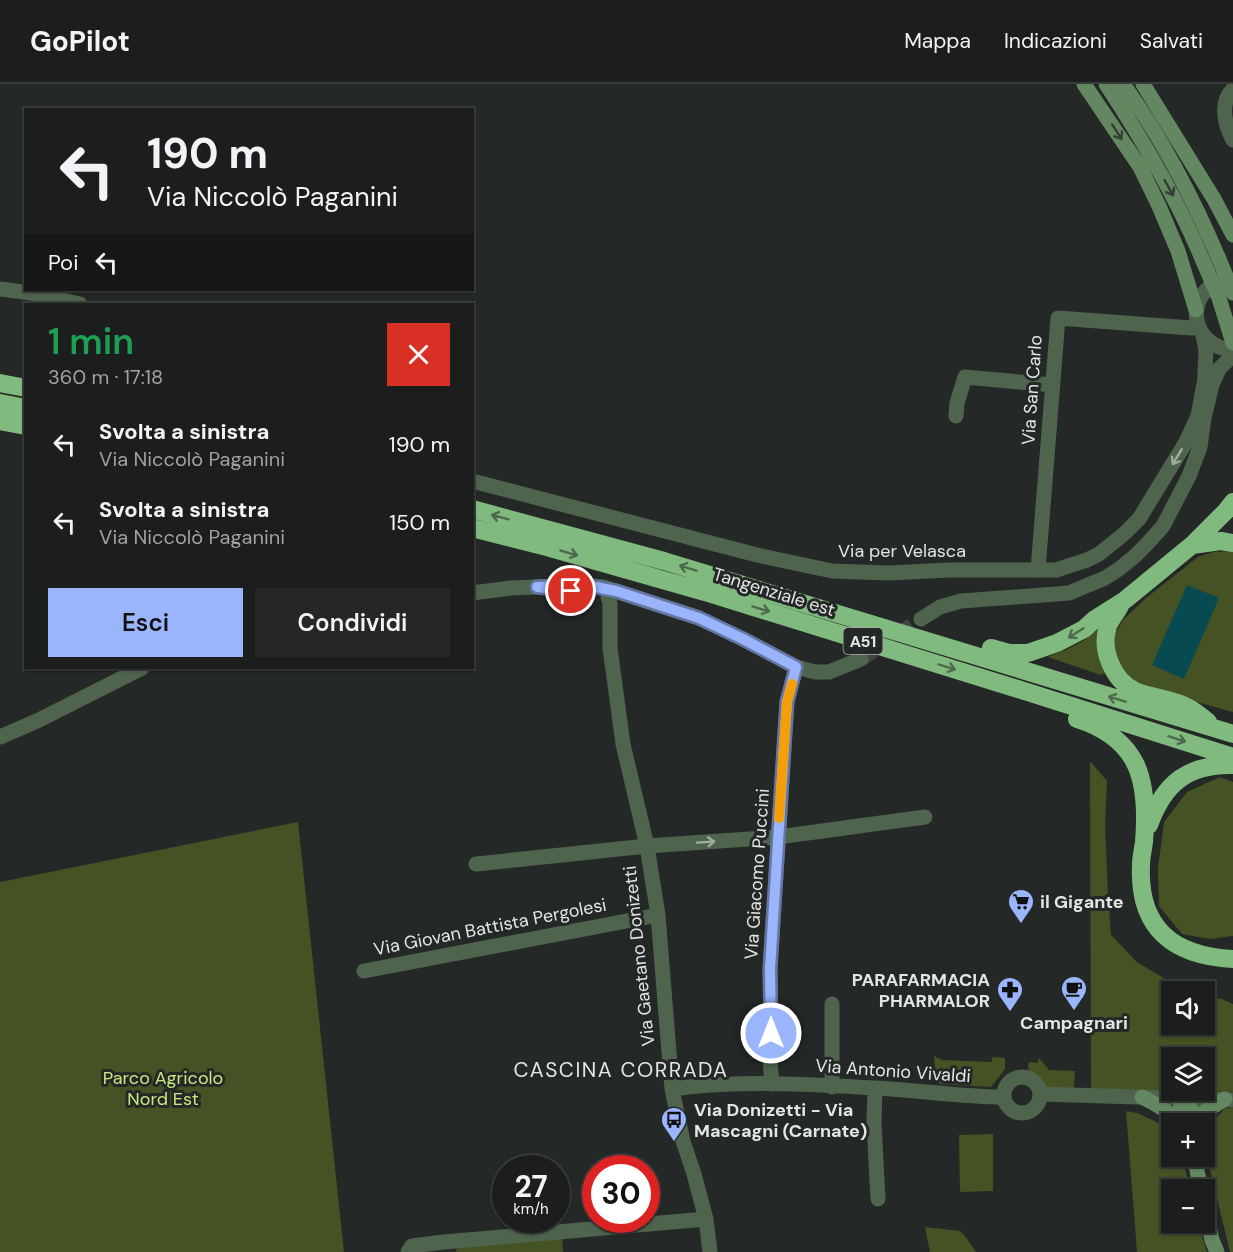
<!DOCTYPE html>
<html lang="it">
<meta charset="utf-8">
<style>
body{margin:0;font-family:"DM Sans",sans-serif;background:#242725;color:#f1f3f6;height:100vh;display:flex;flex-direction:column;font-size:22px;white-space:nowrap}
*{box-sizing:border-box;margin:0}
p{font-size:20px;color:#a0a2a3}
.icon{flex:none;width:33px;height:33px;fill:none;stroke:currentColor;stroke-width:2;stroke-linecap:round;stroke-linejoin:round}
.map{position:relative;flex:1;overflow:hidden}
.panel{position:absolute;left:24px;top:219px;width:450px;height:366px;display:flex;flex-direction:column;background:#1b1e1c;border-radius:0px;box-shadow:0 2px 4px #0004,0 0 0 2px #393c3b}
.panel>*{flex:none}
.guide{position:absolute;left:24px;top:24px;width:450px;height:183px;border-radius:0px;box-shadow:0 2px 4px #0004,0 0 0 2px #393c3b;background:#1b1e1c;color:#f1f3f6;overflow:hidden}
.fabs{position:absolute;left:1161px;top:897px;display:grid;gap:12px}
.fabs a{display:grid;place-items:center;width:54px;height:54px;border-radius:0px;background:#1b1e1c;box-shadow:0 2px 4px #0004,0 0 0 2px #393c3b;font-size:30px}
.speed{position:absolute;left:492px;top:1071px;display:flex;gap:12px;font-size:30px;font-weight:700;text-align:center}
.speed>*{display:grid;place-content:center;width:78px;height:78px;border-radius:50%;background:#1b1e1c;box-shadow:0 2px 4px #0004,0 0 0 2px #393c3b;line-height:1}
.speed small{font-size:15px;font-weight:400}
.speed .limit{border:9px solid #d22;background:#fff;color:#111}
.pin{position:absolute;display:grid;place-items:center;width:51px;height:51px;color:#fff;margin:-26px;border:3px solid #fff;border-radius:50%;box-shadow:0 2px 6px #0007}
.me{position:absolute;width:66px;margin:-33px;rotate:0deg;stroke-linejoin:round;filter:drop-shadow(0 0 4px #0008)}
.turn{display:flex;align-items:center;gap:21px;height:126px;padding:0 24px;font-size:27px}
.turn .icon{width:78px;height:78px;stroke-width:2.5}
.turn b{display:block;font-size:42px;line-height:51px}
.then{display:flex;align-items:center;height:57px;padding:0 24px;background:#0003;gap:12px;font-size:22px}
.round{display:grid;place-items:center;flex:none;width:63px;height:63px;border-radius:0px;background:#242725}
.headline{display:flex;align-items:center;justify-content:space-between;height:102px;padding:0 24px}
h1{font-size:36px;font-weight:600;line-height:45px;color:#1e9e55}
.cta{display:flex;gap:12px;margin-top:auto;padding:12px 24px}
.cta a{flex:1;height:69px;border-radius:0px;background:#9bb5fd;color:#111;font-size:24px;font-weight:600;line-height:69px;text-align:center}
.cta a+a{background:#242725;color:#f1f3f6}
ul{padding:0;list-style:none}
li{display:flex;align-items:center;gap:18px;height:78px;padding:0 24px}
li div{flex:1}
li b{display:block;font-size:22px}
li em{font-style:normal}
header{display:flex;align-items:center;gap:36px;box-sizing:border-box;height:84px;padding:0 30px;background:#1b1e1c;border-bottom:2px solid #393c3b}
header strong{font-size:28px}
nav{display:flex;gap:33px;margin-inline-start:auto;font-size:21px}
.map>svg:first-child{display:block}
</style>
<header>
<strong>GoPilot</strong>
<nav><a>Mappa</a><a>Indicazioni</a><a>Salvati</a></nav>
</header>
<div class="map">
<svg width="1233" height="1168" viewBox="0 0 1233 1168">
<rect width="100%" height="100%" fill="#242826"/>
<path fill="#455223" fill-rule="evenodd" d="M1233,467V628L1142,603L1124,590L1115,577L1114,551L1123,536L1146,514L1198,473L1213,468Z
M1102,541C1097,561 1096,571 1105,589L1101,591L1048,573C1071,564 1084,559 1102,541Z
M1090,677L1107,697L1105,740L1108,811L1111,851L1137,878L1185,907L1172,908V940H1204L1205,912L1222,915L1233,920V1008L1091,1006ZM1172,974H1204V1006H1172Z
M1220,693L1233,698V852L1210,855L1182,850L1159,822L1158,784L1164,738L1187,708Z
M298,738L344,1168H0V798Z
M934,972L942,976L992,978V973L1005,974V985L991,1003L940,1000L936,997Z
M1039,974L1049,986L1075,987L1074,1005L1043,1004C1037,993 1025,990 1029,978L1037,979Z
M1225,1024H1233V1168H1230L1207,1073V1045Z
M1126,1027L1137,1029L1163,1041C1175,1048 1172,1061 1172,1072L1182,1073L1190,1105L1172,1106V1138L1198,1139L1207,1168H1137Z
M993,1050V1107L960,1108L959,1051Z
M925,1143L960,1147L965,1152L976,1168H930Z
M562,1150L563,1168H456L457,1160Z"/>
<path fill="#074a51" d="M1187,501L1219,514L1184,595L1152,581Z"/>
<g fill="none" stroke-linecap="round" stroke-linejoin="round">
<path stroke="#414442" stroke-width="15" stroke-dasharray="15 8" stroke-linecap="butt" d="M861,575L921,535"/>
<path stroke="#4e644d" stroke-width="15" d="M1233,5C1219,19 1225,41 1233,56
M956,332L957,319L965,293L1052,301
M1038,486L1058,234L1191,244L1198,241
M608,513L610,519V564L623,660L647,762L658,831L672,1005L683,1057L694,1090L706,1135L710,1168
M476,780L647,762L778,753L925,733
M364,887L658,831
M832,920V1003
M1004 1011a18 18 0 1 1 36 0a18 18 0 1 1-36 0Z
M772,1000L770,976L771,933L770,885L787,618L796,583
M875,1004L874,1039L878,1115
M672,1005C739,996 807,1000 875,1004C918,1006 961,1013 1004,1013
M1040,1010L1233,1016
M408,1168L412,1162L444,1158L706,1135"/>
<path stroke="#4e644d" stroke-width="15" d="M1224,195C1183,209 1189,262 1233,266
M0,205L31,209L80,220
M1203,251L1206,267L1204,308
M472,397L757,471L832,487L888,489L950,486H1056L1087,476L1099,470L1125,449L1139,435L1186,358L1198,332L1204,300
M472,509L511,504L584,501L603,503L699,534L743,555L796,583L815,588H829L861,575
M921,535L940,523L961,517L1069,509L1105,494L1119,485L1135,472L1147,460L1163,442L1189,392L1200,363L1204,334L1212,301L1219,285L1233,271
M0,653L37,637L142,584"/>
<path stroke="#638761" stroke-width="15" d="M1084,0L1140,83L1159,122L1178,167L1196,226
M1106,0C1143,56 1177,114 1203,177
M1123,0C1162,54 1193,114 1219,175
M1143,0L1214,115L1233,151
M1142,1013C1156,1020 1169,1027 1179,1040
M1178,1037L1182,1014C1191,1021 1193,1028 1194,1040
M1196,1040L1204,1028L1225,1015
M1194,1072L1201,1106
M1204,1121L1212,1156L1217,1168"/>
<path stroke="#81ba7f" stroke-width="18" d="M0,299L26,304
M0,319L26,324
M0,337L26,342
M472,425L664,477L1233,650
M472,444L547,463L705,508L1021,606L1233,673
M1192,461L1221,457L1233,459
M1120,522C1116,529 1111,535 1108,542C1100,566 1113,596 1135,607C1152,614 1174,615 1189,624C1196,628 1202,633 1208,638
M991,564L1009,569H1028L1057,559L1084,545L1095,535L1125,516L1192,461L1226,427L1233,418
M1077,635C1140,655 1149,697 1144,758C1143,766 1141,773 1141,781C1138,844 1173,872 1233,875
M1149,741C1164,699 1188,680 1233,681"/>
<path stroke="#638761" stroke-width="15" d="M1219,175L1233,209
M1203,177L1219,214L1233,259"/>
</g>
<defs><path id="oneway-shaft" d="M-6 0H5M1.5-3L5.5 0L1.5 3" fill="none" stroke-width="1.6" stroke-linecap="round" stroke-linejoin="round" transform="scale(1.5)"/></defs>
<g stroke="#344035">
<use href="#oneway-shaft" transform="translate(1117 48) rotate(57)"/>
<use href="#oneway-shaft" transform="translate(1169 104) rotate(61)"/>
</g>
<g stroke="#a0aca0">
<use href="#oneway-shaft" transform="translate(1177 373) rotate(121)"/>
<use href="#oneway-shaft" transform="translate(706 758) rotate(-4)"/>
</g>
<g stroke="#4e6a4e">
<use href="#oneway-shaft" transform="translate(500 433) rotate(-165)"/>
<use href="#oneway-shaft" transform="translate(569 469) rotate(16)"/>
<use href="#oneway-shaft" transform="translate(688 484) rotate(-163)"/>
<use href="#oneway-shaft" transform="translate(761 525) rotate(17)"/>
<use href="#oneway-shaft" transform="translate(1076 549) rotate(148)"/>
<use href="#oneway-shaft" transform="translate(947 583) rotate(17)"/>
<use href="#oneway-shaft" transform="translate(1117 615) rotate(-163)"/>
<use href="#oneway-shaft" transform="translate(1177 655) rotate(18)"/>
</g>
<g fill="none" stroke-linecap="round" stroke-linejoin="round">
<defs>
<path id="route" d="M571,507L537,503L585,501L616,507L699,534L743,555L796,583L787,618L784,663L770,885L771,949"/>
</defs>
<use href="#route" stroke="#6576a4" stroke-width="15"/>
<use href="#route" stroke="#9bb5fd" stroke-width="10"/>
<path stroke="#f59e0b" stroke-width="10" d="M779,734L787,618L792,600"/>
</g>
<defs>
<symbol id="supermarket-pin" viewBox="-11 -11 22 30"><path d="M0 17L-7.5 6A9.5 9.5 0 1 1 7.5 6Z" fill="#9bb5fd" stroke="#242826"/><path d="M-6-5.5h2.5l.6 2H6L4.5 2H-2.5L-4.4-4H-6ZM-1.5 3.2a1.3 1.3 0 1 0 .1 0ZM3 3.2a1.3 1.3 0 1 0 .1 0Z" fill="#111"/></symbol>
<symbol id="cafe-pin" viewBox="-11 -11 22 30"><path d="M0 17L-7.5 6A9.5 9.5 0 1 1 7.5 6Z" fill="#9bb5fd" stroke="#242826"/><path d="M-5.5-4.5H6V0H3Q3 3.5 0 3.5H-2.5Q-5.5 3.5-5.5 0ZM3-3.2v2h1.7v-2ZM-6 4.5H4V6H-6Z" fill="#111"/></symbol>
<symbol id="pharmacy-pin" viewBox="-11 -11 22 30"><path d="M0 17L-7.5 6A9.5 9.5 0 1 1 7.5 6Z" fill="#9bb5fd" stroke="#242826"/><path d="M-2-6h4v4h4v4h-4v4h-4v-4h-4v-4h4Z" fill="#111"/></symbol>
<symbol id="bus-pin" viewBox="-11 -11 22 30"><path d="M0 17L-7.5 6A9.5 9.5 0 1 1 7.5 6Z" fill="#9bb5fd" stroke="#242826"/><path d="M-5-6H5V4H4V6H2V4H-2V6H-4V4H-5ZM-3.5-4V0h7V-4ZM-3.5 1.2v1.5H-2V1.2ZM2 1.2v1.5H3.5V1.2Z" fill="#111"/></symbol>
</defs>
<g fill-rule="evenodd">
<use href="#supermarket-pin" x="1006" y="803" width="30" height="40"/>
<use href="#cafe-pin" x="1059" y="890" width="30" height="40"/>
<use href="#pharmacy-pin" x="995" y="891" width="30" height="40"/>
<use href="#bus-pin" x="659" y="1021" width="30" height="40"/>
</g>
<g text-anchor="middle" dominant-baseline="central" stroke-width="6" stroke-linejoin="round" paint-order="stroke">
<rect fill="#242826" stroke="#aaadab" stroke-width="1.5" x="843.5" y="544" width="39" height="26" rx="4.5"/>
<g font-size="16" font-weight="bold" fill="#e3e6e4">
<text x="863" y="557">A51</text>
</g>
<g font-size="18" fill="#e3e6e4" stroke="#242826">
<text transform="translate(1032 306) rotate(-86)">Via San Carlo</text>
<text x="902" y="467">Via per Velasca</text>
<text transform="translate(774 508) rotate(17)">Tangenziale est</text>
<text transform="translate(757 790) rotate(-86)">Via Giacomo Puccini</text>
<text transform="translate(490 843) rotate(-11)">Via Giovan Battista Pergolesi</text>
<text transform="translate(639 872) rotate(-96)">Via Gaetano Donizetti</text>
<text transform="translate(893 987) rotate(4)">Via Antonio Vivaldi</text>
</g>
<g font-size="18" font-weight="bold" fill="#e3e6e4" stroke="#242826" text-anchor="start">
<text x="1040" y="818">il Gigante</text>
<text x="990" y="896" text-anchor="end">PARAFARMACIA<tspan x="990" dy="21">PHARMALOR</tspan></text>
<text x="1074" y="939" text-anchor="middle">Campagnari</text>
<text x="694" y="1026">Via Donizetti - Via<tspan x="694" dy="21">Mascagni (Carnate)</tspan></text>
</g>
<g font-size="18" fill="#c8e781" stroke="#242826">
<text x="163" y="994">Parco Agricolo<tspan x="163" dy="21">Nord Est</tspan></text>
</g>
<g font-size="21" letter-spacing="1.5" fill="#e3e6e4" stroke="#242826">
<text x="621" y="986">CASCINA CORRADA</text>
</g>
</g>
</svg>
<div class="fabs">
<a><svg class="icon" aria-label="sound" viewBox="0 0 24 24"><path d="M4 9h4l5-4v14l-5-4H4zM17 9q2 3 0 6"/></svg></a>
<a><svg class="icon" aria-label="layers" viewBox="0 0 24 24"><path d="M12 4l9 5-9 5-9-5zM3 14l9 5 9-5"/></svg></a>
<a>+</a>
<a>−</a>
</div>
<div class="speed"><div>27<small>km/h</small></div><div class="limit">30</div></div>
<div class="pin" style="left:571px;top:507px;background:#d93025"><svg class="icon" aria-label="arrive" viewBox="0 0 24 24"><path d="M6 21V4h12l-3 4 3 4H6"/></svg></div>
<svg class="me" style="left:771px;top:949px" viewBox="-20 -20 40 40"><circle r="17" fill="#9bb5fd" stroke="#fff" stroke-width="3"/><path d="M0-11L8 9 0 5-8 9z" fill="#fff"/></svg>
<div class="guide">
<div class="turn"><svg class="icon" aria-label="left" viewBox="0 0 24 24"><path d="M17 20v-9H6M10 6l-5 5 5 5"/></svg><div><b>190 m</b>Via Niccolò Paganini</div></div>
<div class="then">Poi<svg class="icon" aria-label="left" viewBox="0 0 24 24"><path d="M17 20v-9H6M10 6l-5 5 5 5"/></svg></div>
</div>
<section class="panel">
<div class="headline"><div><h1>1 min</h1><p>360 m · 17:18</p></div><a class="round" style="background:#d93025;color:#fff"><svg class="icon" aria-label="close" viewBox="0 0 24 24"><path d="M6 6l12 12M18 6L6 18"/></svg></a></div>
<ul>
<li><svg class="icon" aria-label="left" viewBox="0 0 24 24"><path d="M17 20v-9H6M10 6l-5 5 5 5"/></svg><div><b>Svolta a sinistra</b><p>Via Niccolò Paganini</p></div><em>190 m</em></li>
<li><svg class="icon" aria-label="left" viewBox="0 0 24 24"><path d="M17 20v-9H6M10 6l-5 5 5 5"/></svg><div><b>Svolta a sinistra</b><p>Via Niccolò Paganini</p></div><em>150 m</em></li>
</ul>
<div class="cta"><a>Esci</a><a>Condividi</a></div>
</section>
</div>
